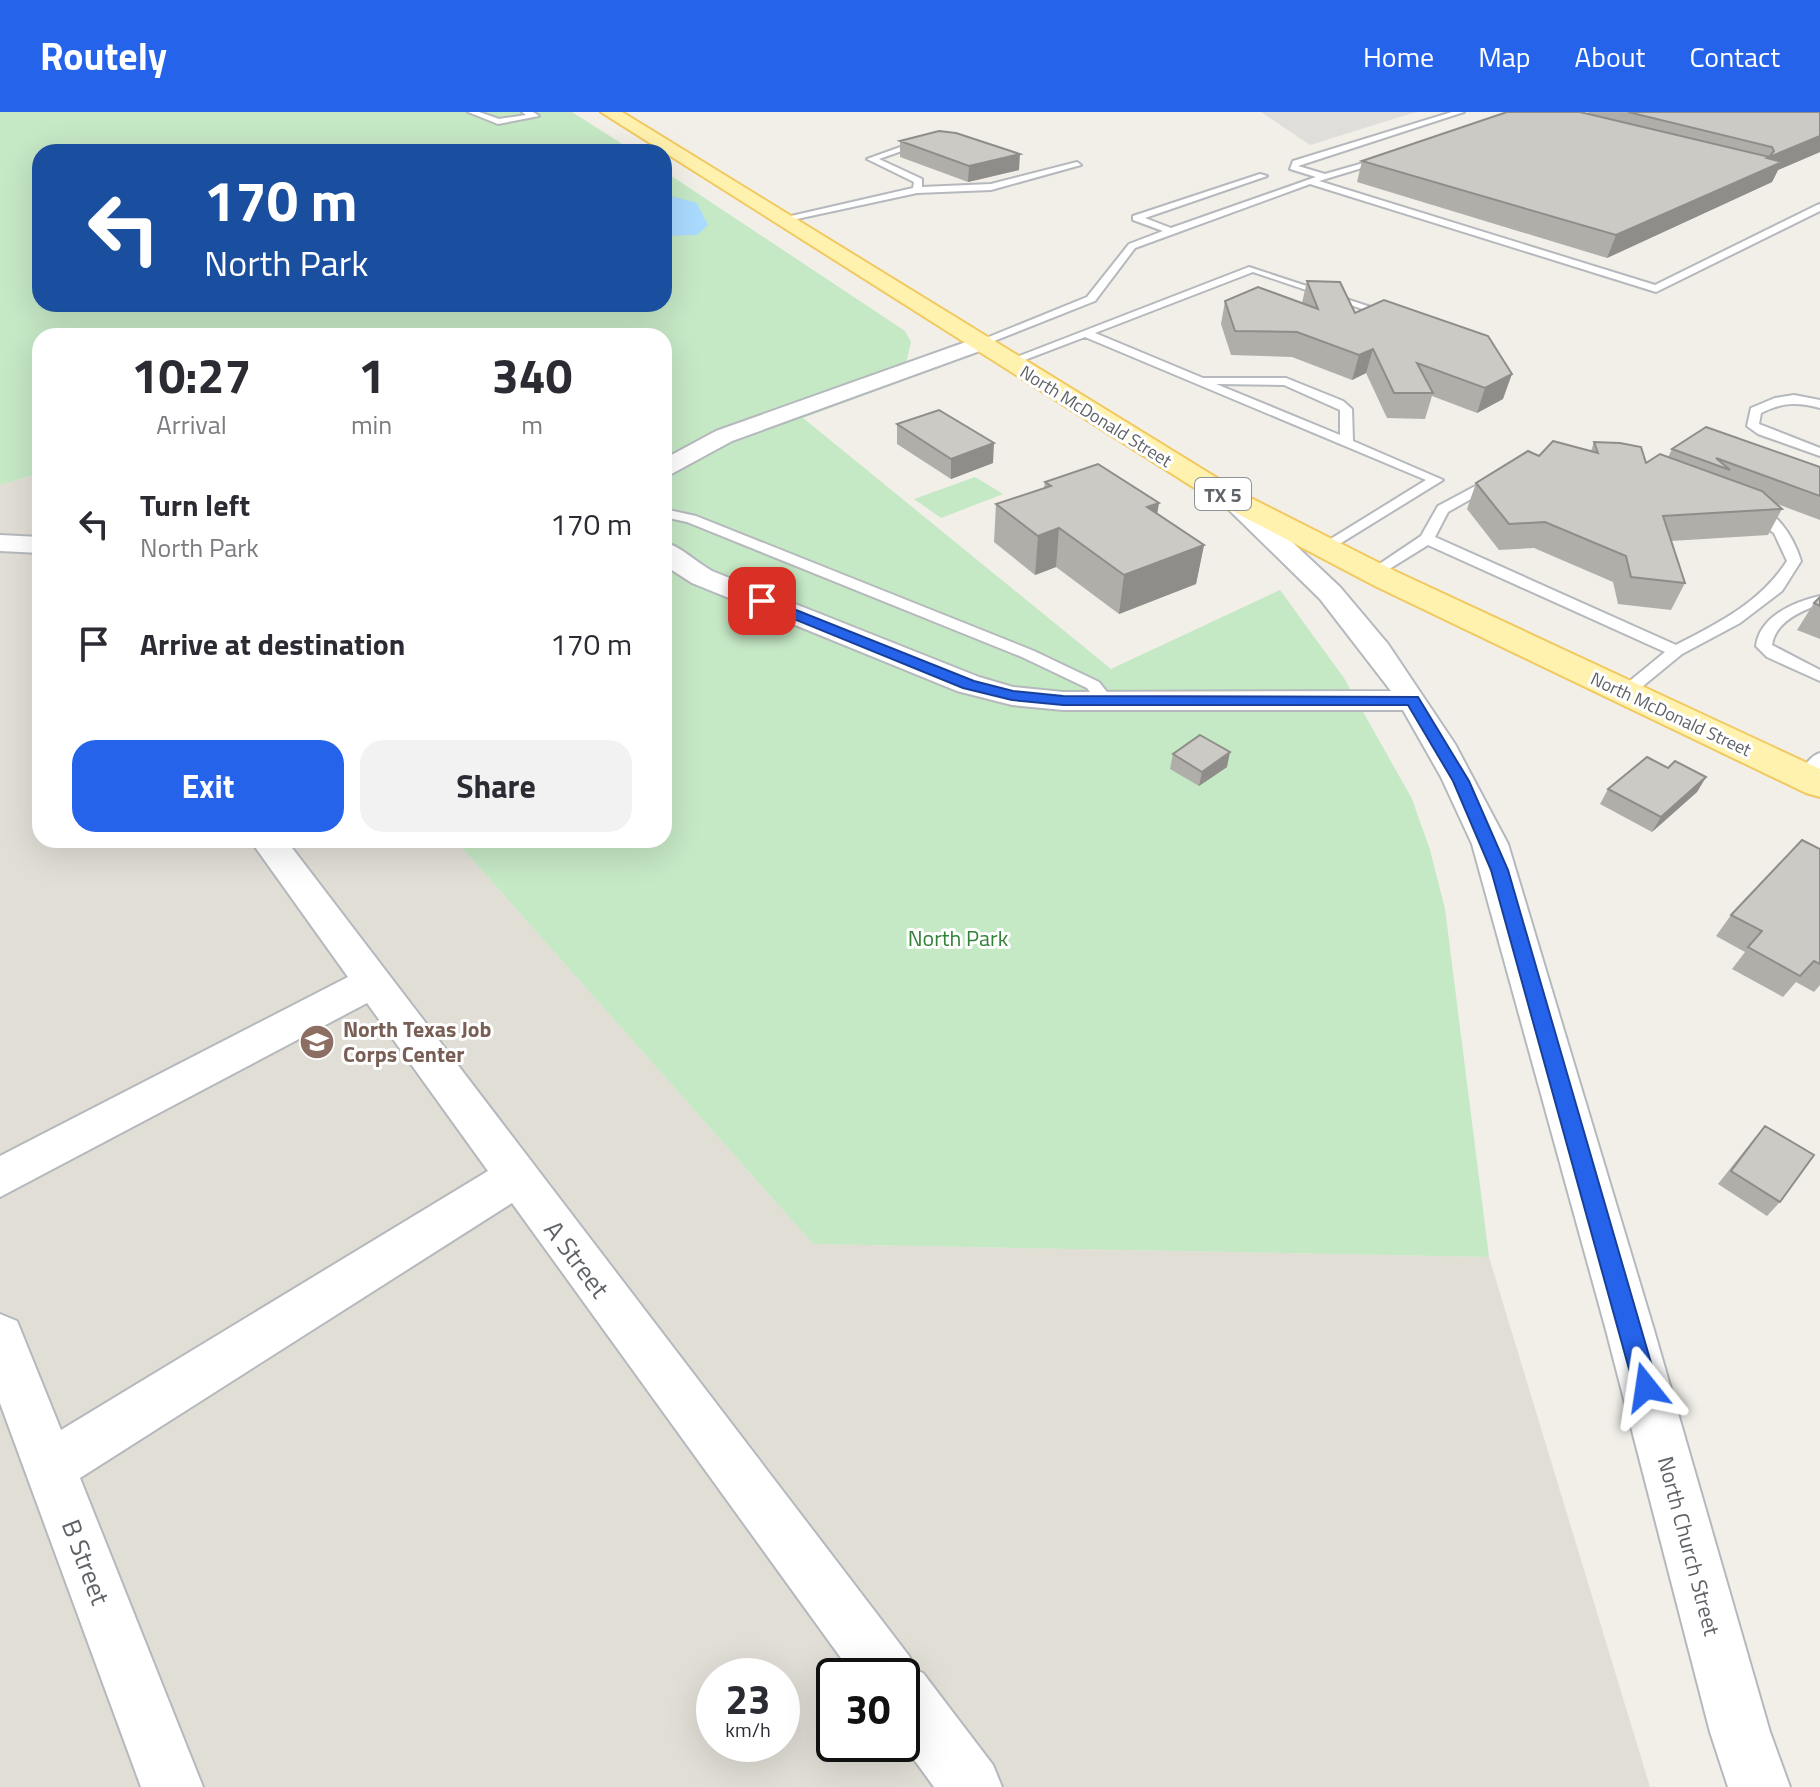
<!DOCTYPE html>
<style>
body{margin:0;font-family:"Titillium Web",sans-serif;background:#f2f2f3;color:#2b2b33;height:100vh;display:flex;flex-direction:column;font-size:30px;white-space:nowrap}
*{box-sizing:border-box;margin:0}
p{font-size:26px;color:#7c7c81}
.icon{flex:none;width:44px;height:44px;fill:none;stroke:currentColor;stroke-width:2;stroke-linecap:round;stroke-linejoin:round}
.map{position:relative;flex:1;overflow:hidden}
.side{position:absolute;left:32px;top:216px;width:640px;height:520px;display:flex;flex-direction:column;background:#fff;border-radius:24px;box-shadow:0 8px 32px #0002}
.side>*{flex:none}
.banner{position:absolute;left:32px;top:32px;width:640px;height:168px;border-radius:24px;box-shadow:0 8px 32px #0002;background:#1a4fa0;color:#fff;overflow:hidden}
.speed{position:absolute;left:696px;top:1546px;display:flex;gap:16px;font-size:40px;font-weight:700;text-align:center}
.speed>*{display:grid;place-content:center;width:104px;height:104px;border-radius:50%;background:#fff;box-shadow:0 8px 32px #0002;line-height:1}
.speed small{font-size:20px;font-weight:400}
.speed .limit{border:4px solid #111;border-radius:12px;background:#fff;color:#111}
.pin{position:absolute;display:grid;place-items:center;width:68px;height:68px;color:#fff;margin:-34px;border-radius:16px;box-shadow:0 4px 12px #0006}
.me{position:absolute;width:88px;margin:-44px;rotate:345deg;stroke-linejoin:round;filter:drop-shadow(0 0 6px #0008)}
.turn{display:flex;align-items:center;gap:28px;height:168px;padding:0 40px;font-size:36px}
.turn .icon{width:104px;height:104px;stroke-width:2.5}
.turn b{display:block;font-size:56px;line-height:68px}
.eta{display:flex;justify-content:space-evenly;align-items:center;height:136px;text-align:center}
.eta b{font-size:48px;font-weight:700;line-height:56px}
.cta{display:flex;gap:16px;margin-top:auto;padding:16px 40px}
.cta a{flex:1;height:92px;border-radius:24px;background:#2563eb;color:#fff;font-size:32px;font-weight:700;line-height:92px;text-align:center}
.cta a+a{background:#f2f2f3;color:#2b2b33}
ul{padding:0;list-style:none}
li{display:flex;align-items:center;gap:24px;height:120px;padding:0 40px}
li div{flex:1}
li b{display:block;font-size:30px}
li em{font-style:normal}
header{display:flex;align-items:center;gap:48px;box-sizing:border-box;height:112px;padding:0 40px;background:#2563eb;color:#fff}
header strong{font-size:38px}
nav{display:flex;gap:44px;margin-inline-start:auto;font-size:28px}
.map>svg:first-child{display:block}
</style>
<header>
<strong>Routely</strong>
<nav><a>Home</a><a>Map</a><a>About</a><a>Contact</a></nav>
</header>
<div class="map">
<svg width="1820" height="1675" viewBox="0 0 1820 1675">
<rect width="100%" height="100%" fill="#f1efe8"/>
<path fill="#e0deda" d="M1261,0H1416L1310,33Z"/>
<path fill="#e1ded6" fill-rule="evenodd" d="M40,361V728H455L813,1132L1489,1145L1650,1675H0V373ZM714,1564H782V1632H714ZM834,1564H902V1632H834Z"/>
<path fill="#c5e8c5" d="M0,0H572L635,40H40V192H664V59L905,219L911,230L906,251L949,236L965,246L803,306L1111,557L1280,478L1344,566L1412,687L1430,738L1445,797L1489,1145L813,1132L455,728H664V224H40V361L0,373Z
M975,365L1003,382L941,406L914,387Z"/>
<path fill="#aadaff" d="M664,82L697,91L708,113L697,123L664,124Z"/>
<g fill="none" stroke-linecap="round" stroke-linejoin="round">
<defs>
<path id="service" d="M468,0H479L499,7L526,3L522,0H533L539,4L498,12Z
M1452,0H1464L1298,54L1325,62L1388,44V48L1319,69L1655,173L1817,93L1820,92V99L1656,180L1310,72L1135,136L1095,189L984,233L974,231L1087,185L1129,132L1163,119L1133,108V104L1260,62L1267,64L1145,106L1171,116L1316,65L1290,57L1293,49Z
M920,28L927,30L879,47L922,67V75L991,72L1077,50L1081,53L991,78L917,81L783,110L778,107L913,76L914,70L867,47Z
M1249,155L1398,204L1389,206L1253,160L1095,221L1203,266H1286L1343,289L1352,297L1353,329L1443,368L1328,439L1323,440L1316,436L1426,368L1085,225L1014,252L1004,250ZM1216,272L1284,273L1340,298V323Z
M1794,283L1820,288V296C1798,290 1782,290 1761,301L1759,312L1820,336V344L1758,322L1747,314L1751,296L1775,286Z
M1496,363L1503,367L1501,370L1448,400L1435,425L1676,533C1718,511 1760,491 1787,449L1774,421L1746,401V395C1775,392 1794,426 1801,449L1782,479L1740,511L1682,542L1632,583H1620V577L1665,540L1428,433L1378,464H1368L1366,461L1421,424L1438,394Z
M664,397L696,404L1034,539L1099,570L1114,589L1112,593H1100L1087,576L1022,545L687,410L664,405Z
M1820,484V492C1801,499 1775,510 1772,533L1820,558V569L1767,545L1756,534C1760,504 1794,490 1820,484Z
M1820,641V659L1812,669H1800L1797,665C1803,656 1810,644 1820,641Z"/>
<path id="minor" d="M980,225L988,226L991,231L988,236L732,329L664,366V347L716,319Z
M1233,380L1242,383L1340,475L1388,532L1455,632L1508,732L1654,1218L1770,1620L1790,1675H1728L1710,1620L1606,1218L1472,732L1441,665L1403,598H1063L1012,593L957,579L692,471L664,453V430C680,434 696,450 712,459L979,565L1013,575L1063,580L1391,579L1320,487L1224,393L1220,388L1224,383Z
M0,423L40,425V441L0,439Z
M250,728H286L909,1544L916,1558L923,1561L993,1653L1002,1675H934L902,1631V1564H854L512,1091L80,1366L203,1675H141L0,1291V1202L17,1209L61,1318L488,1059L367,891L0,1085V1044L348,865Z"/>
<path id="primary" d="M601,0H622L1243,382L1397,460L1820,657V685L1806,681L1375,474L1223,394Z"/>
</defs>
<use href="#service" stroke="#b5b8bc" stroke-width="4"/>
<use href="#minor" stroke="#b5b8bc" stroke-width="4"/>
<use href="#primary" stroke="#f2c960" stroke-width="4"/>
<use href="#service" fill="#fff" fill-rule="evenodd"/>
<use href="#minor" fill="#fff" fill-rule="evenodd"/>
<use href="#primary" fill="#fff2af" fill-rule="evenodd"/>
</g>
<path fill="#afaea9" d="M1588,0H1820V40L1778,58L1772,70L1607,146L1357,70L1362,49L1587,2Z
M900,29L1019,58L968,70L900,45Z
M1307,169L1355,201L1503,287L1477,301L1432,284L1425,307L1387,306L1366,261L1352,268L1292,245L1231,243L1221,212L1225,189L1302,191Z
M897,312L993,351L951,367L897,332Z
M1594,330L1646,351L1668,345L1672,337L1820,355V408L1777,392L1782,397L1768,423L1671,429L1685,471L1671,498L1618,492L1613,470L1534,436L1499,438L1467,397L1476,371L1539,344L1591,339Z
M1045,370L1157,402L1204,433L1196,472L1119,502L1056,455L1035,463L994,430L996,392L1044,376Z
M1820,485V527L1797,518L1814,491Z
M1173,642L1227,655L1199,674L1170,657Z
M1668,656L1706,665L1697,680L1652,720L1600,692L1608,677Z
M1820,737V873L1814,880L1796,870L1783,885L1732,857L1745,840L1716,824L1731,803Z
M1765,1014L1780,1090L1767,1104L1718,1072L1753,1028Z"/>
<path fill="#8f8d8a" d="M1820,24V40L1778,58L1772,70L1607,146L1616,123L1767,46Z
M1020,42L1019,58L968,70L969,54Z
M1373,237L1366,261L1352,268L1359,243Z
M1512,262L1503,287L1477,301L1485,276Z
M994,331L993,351L951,367V347Z
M1159,391L1153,429L1147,395Z
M1059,416L1056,455L1035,463L1038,424Z
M1204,433L1196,472L1119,502L1124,463Z
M1230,640L1227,655L1199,674L1202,660Z
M1706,665L1697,680L1652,720L1661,705Z"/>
<path fill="#cccac5" stroke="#8f8d8a" stroke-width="2" d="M1507,0H1580L1769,45L1774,39L1772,35L1628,0H1820V24L1767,46L1782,50L1616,123L1362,49Z
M939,19L956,21L1020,42L969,54L900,29Z
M1307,169L1340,170L1355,201L1384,188L1488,224L1512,262L1485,276L1417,251L1433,281H1394L1373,237L1359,243L1297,220L1235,219L1225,189L1258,175L1318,197Z
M939,298L994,331L951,347L897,312Z
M1706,315L1820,355V384L1716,346L1730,358L1672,337Z
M1553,329L1598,341L1594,330L1620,331L1641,335L1646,351L1660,342L1762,379L1782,397L1663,404L1685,471L1631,465L1626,444L1545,410L1509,412L1476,371L1528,339L1539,344Z
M1098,352L1159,391L1147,395L1204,433L1124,463L1059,416L1038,424L996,392L1051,374L1045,370Z
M1820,485V494L1814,491Z
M1200,623L1230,640L1202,660L1173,642Z
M1647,645L1668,656L1675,649L1706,665L1661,705L1608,677Z
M1802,728L1820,737V852L1814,849L1800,864L1748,835L1762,819L1731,803Z
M1765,1014L1814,1043L1780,1090L1731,1059Z"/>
<path fill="#2563eb" stroke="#184099" stroke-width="2" d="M757,486H766L974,569L1013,579L1063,584L1418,585L1469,669L1508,758L1658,1275L1654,1284L1646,1287L1637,1284L1634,1275L1491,758L1453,669L1408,593H1063L1012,588L963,576L757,492Z"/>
<defs>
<symbol id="school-disc" viewBox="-11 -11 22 22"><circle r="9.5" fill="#8d6e63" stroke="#fff"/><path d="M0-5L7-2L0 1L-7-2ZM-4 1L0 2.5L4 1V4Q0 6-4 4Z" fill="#fff"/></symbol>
</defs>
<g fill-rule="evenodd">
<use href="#school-disc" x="297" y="910" width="40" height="40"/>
</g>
<g text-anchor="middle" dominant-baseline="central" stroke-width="6" stroke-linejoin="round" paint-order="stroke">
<g font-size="18" fill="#5f6368" stroke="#fff">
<text transform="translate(1096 304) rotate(32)">North McDonald Street</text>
<text transform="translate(1671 602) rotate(25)">North McDonald Street</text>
</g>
<rect fill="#fff" stroke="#8f9295" stroke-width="2" x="1195" y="366" width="56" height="32" rx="6"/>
<g font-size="20" font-weight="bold" fill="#5f6368">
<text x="1223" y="382">TX 5</text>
</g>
<g font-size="22" fill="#348238" stroke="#fff">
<text x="958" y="826">North Park</text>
</g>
<g font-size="22" font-weight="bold" fill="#785e54" stroke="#fff" text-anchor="start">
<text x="343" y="917">North Texas Job<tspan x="343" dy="25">Corps Center</tspan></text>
</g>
<g font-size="22" fill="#5f6368" stroke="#fff">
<text transform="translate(1689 1434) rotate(75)">North Church Street</text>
</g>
<g font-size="26" fill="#5f6368" stroke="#fff">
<text transform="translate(577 1147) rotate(53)">A Street</text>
<text transform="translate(86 1450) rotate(69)">B Street</text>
</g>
</g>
</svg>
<div class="speed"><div>23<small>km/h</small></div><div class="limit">30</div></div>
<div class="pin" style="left:762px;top:489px;background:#d93025"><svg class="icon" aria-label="arrive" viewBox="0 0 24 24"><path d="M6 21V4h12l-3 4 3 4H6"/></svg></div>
<svg class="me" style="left:1646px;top:1275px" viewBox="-20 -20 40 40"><path d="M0-17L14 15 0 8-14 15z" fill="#2563eb" stroke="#fff" stroke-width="4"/></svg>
<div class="banner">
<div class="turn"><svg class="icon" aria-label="left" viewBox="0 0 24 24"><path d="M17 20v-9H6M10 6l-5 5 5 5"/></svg><div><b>170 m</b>North Park</div></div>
</div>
<section class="side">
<div class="eta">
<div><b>10:27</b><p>Arrival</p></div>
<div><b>1</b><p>min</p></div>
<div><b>340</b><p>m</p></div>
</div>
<ul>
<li><svg class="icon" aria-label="left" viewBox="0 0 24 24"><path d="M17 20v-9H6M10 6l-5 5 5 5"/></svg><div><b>Turn left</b><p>North Park</p></div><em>170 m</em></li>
<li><svg class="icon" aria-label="arrive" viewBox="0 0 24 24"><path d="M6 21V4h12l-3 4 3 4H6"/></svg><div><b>Arrive at destination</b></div><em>170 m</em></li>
</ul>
<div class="cta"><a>Exit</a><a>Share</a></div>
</section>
</div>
